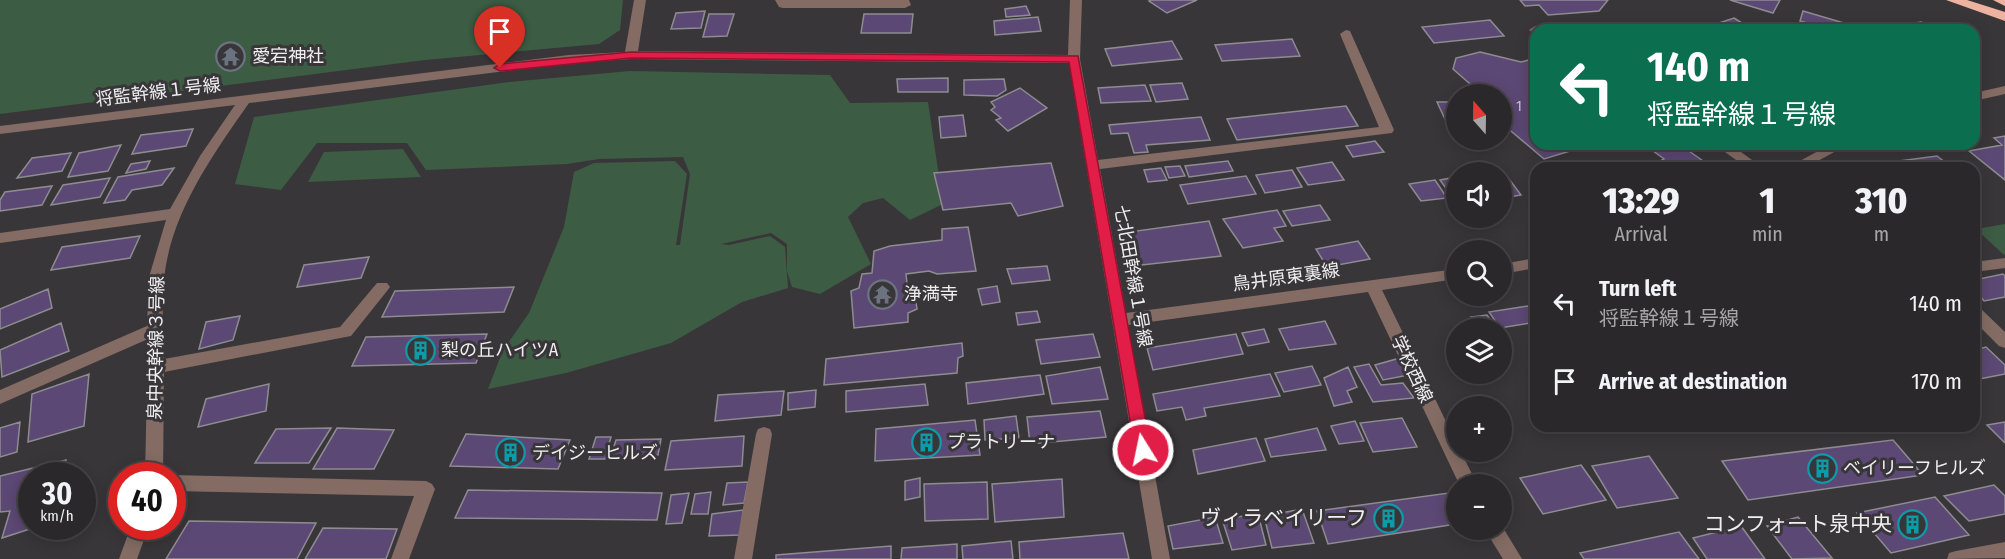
<!DOCTYPE html>
<meta charset="utf-8">
<style>
body{margin:0;font-family:"Fira Sans Condensed","Noto Sans JP",sans-serif;background:#373438;color:#f1f3f6;height:100vh;display:flex;flex-direction:column;font-size:22px;white-space:nowrap}
*{box-sizing:border-box;margin:0}
p{font-size:20px;color:#a6a6a9}
.icon{flex:none;width:33px;height:33px;fill:none;stroke:currentColor;stroke-width:2;stroke-linecap:round;stroke-linejoin:round}
.map{position:relative;flex:1;overflow:hidden}
.drawer{position:absolute;left:1530px;top:162px;width:450px;height:270px;display:flex;flex-direction:column;background:#2b282c;border-radius:18px;box-shadow:0 3px 15px #0003,0 0 0 2px #474448}
.drawer>*{flex:none}
.guide{position:absolute;left:1530px;top:24px;width:450px;height:126px;border-radius:18px;box-shadow:0 3px 15px #0003,0 0 0 2px #474448;background:#0b6e4f;color:#fff;overflow:hidden}
.needle{width:39px;rotate:340deg}
.controls{position:absolute;left:1446px;top:84px;display:grid;gap:12px}
.controls a{display:grid;place-items:center;width:66px;height:66px;border-radius:50%;background:#2b282c;box-shadow:0 3px 15px #0003,0 0 0 2px #474448;font-size:30px}
.speed{position:absolute;left:18px;top:462px;display:flex;gap:12px;font-size:30px;font-weight:700;text-align:center}
.speed>*{display:grid;place-content:center;width:78px;height:78px;border-radius:50%;background:#2b282c;box-shadow:0 3px 15px #0003,0 0 0 2px #474448;line-height:1}
.speed small{font-size:15px;font-weight:400}
.speed .limit{border:9px solid #d22;background:#fff;color:#111}
.pin{position:absolute;display:grid;place-items:center;width:51px;height:51px;color:#fff;margin:-62px -26px;border-radius:50% 50% 50% 0;rotate:-45deg;box-shadow:0 0 6px #0007}
.pin .icon{rotate:45deg}
.me{position:absolute;width:66px;margin:-33px;rotate:350deg;stroke-linejoin:round;filter:drop-shadow(0 0 4px #0008)}
.turn{display:flex;align-items:center;gap:21px;height:126px;padding:0 18px;font-size:27px}
.turn .icon{width:78px;height:78px;stroke-width:2.5}
.turn b{display:block;font-size:42px;line-height:51px}
.eta{display:flex;justify-content:space-evenly;align-items:center;height:102px;text-align:center}
.eta b{font-size:36px;font-weight:800;line-height:42px}
ul{padding:0;list-style:none}
li{display:flex;align-items:center;gap:18px;height:78px;padding:0 18px}
li div{flex:1}
li b{display:block;font-size:22px}
li em{font-style:normal}
.map>svg:first-child{display:block}
</style>
<div class="map">
<svg width="2005" height="559" viewBox="0 0 2005 559">
<rect width="100%" height="100%" fill="#39363a"/>
<path fill="#3d5c44" d="M0,0H623L620,30L599,44L425,60L0,114Z
M630,71L830,75L850,103L928,102L943,204L910,220L883,198L863,203L848,217L871,264L820,294L792,287L787,271V244L771,233L721,244L729,245L770,236L785,247L788,288L742,302L671,343L566,373L488,389L503,350L529,313L564,227L574,172L594,163L675,161L687,174L676,245H680L690,174L683,157L599,159L567,164L426,170L407,143H317L281,190L235,184L254,117L509,82Z
M403,149L421,177L308,182L324,152Z
M2005,224V254L2004,255L1976,229Z"/>
<path fill="#5c4874" stroke="#8d8c90" stroke-width="1.5" d="M1151,0H1197L1167,13L1149,1Z
M1520,0H1608L1599,11L1548,15L1539,5L1525,6Z
M1730,0H1780L1773,13Z
M1026,6L1030,15L1006,17L1005,9Z
M705,11L701,28L671,29L676,13Z
M1803,11L1844,23L1842,30H1831L1800,21Z
M709,14H734L727,36L703,37Z
M864,14H913L911,33H861Z
M1038,17L1041,31L995,35L994,21Z
M1734,18L1753,30H1698Z
M1490,20L1504,36L1434,43L1422,27Z
M1921,22L1934,30H1905L1899,26Z
M1292,39L1300,56L1222,61L1215,45Z
M1172,41L1182,59L1112,66L1105,49Z
M1480,52L1521,62L1536,58V144H1593L1544,159L1505,126L1502,117V94H1491L1485,89L1478,91L1453,69L1456,58Z
M948,78V92H898L897,79Z
M1004,79L1006,90L997,96L964,95V80Z
M1182,83L1188,99L1156,102L1150,85Z
M1145,85L1151,101L1101,103L1098,88Z
M1020,88L1047,108L1008,131L996,120L1001,118L991,110L995,107L991,102Z
M1437,102H1456V132H1451Z
M1346,106L1358,126L1237,140L1227,119Z
M963,115L966,136L941,138L939,117Z
M1201,117L1210,140L1146,145L1148,152L1134,153L1128,133L1111,134L1109,125Z
M193,129L186,146L132,154L141,135Z
M2005,136V180L1969,151L2002,145L1994,138Z
M1375,141L1384,152L1353,157L1346,146Z
M1679,144L1713,168H1671L1660,161L1664,159L1645,145Z
M121,145L108,171L68,177L79,153Z
M71,153L62,171L17,178L32,158Z
M1937,156L1950,166L1898,168L1891,162Z
M150,161L146,169L126,173L131,164Z
M1228,161L1233,171L1189,177L1185,166Z
M1332,162L1344,180L1308,185L1297,168Z
M1051,163L1063,206L1018,216L1011,203L943,210L934,173Z
M1180,166L1185,176L1169,178L1165,167Z
M174,168L162,185L132,190L125,200L104,203L118,177Z
M1161,168L1167,180L1148,182L1144,170Z
M1292,170L1302,187L1265,193L1256,175Z
M1503,171L1521,195L1502,198V172H1494Z
M1246,176L1256,194L1188,204L1180,185Z
M1456,177V202L1440,180Z
M110,178L100,197L51,205L63,185Z
M1435,180L1447,198L1421,201L1409,184Z
M52,186L42,205L0,211V200L5,192Z
M1320,205L1330,220L1292,226L1283,211Z
M1277,210L1286,226L1274,228L1283,241L1243,248L1223,219Z
M1209,221L1221,256L1142,265L1129,232Z
M968,227L976,271L937,274L929,271L906,274L908,293L915,295L917,309L908,313V322L854,328L851,291L859,288L862,274L872,273L874,251L890,246L942,240V229Z
M140,236L130,258L51,270L62,247Z
M1358,241L1370,259L1327,267L1316,249Z
M369,257L361,278L297,287L304,265Z
M1047,266L1050,280L1012,284L1007,269Z
M2003,274L2005,276V297L1984,301L1974,289V280Z
M997,286L1000,302L982,305L978,289Z
M514,287L504,312L382,317L395,291Z
M48,289L52,308L0,329V309Z
M1528,306L1536,317V322L1500,328L1489,312Z
M1037,311L1040,322L1018,325L1016,313Z
M1487,315L1495,327L1479,328L1471,317Z
M240,316L233,340L199,349L206,322Z
M1325,321L1336,344L1289,350L1279,329Z
M61,323L69,351L2,377L0,350Z
M1264,329L1269,342L1248,346L1242,333Z
M487,334L476,363L352,366L366,337Z
M1093,334L1100,357L1041,364L1036,340Z
M1236,334L1243,354L1153,370L1147,348Z
M962,343L963,356L958,358L957,373L824,385L826,359Z
M1986,347L2005,365V374L1974,380V350Z
M1400,358L1409,375L1383,380L1375,365Z
M1369,364L1381,385L1403,383L1414,398L1373,402L1354,367Z
M1312,366L1321,385L1284,392L1275,373Z
M1100,367L1108,399L1052,404L1046,376Z
M1348,367L1357,387L1347,391L1352,402L1334,406L1324,378Z
M89,374L84,426L28,442L32,394Z
M1270,374L1280,396L1204,408L1206,416L1186,420L1182,407L1157,411L1153,394Z
M1040,375L1044,394L968,404L966,383Z
M269,384L266,411L198,427L206,399Z
M925,384L928,405L846,412V391Z
M816,390L815,407L788,410V393Z
M784,391L781,415L715,421L718,395Z
M1100,411L1106,437L1030,444L1027,417Z
M1016,416L1019,438L985,440L984,420Z
M1402,418L1417,447L1373,452L1360,423Z
M975,420L980,455L875,461L876,429Z
M1355,421L1364,441L1339,444L1331,426Z
M20,422L17,452L0,457V428Z
M2005,422V443L1987,425Z
M1586,426H1636L1590,432Z
M331,428L309,463H255L276,429Z
M337,428L394,430L374,469H313Z
M1317,428L1326,450L1271,457L1265,439Z
M466,434L570,440L558,469L450,466Z
M744,436L742,466L665,470L671,441Z
M596,437H611L605,459H589Z
M1256,438L1265,461L1198,474L1193,450Z
M661,439L658,455L611,456L616,440Z
M1893,440L1923,475L1748,500L1722,461Z
M1649,456L1678,498L1617,508L1592,466Z
M66,460L61,476H32V526H39L2,538L10,511L0,512V476Z
M1581,465L1606,500L1543,514L1520,478Z
M920,478V497L905,500V481Z
M1062,479L1064,517L995,522L992,484Z
M748,482L744,503L723,505L727,483Z
M987,482L988,519L925,521L924,484Z
M1994,485L2005,496V514L1969,521L1944,496Z
M468,490L662,493L657,520L455,518Z
M711,492L708,514H691L695,494Z
M1456,492V524L1328,544L1317,511Z
M689,493L682,523L666,524L671,495Z
M1935,497L1969,535L1891,553L1857,513Z
M1302,509L1314,543L1272,548L1264,516Z
M743,510L741,535L709,536L712,514Z
M1258,514L1266,545L1232,550L1222,519Z
M1215,517L1223,543L1173,549L1168,526Z
M1798,517L1832,558L1792,559L1767,526Z
M189,521L316,523L297,559H166Z
M1741,526L1765,559H1707L1693,538Z
M323,528L397,529L386,559H305Z
M1679,532L1699,559H1584L1580,553Z
M1123,533L1129,559H1020L1019,542Z
M1011,541L1013,559H963L962,546Z
M957,544V559H901L902,548Z
M891,546V559H776V555Z"/>
<g fill="none" stroke-linecap="round" stroke-linejoin="round">
<path fill="#846c64" fill-rule="evenodd" d="M634,0H646L638,51L1068,55L1070,0H1082L1080,59L1098,160L1379,127L1340,34L1346,30L1350,31L1394,130L1392,133L1100,169L1126,313L1456,269V279L1382,290L1456,442V452H1461L1477,484H1459L1368,292L1128,325L1170,559H1152L1069,63L631,59L569,63L249,103C212,156 170,214 164,280C161,307 164,333 164,359L340,327L377,283H387L390,287L387,291L351,336L164,372L163,476H145L148,339L0,404V390L147,326L149,277L166,220L0,243V233L170,209L200,156L235,105L0,134V126L569,55L625,52Z
M775,0H909L911,5L905,8H783L779,7Z
M1578,22L1591,30H1536L1535,34L1529,30L1535,26Z
M2005,86V94L1974,101V93Z
M1714,144H1730L1763,168H1747Z
M1831,144H1849L1805,168H1787Z
M1536,258V268L1502,274V264Z
M2005,258V268L1974,272V262Z
M1974,305L1979,307L2005,332V348L1999,346L1974,321Z
M764,427L770,429L772,434L752,559H734L756,434L758,429Z
M172,475L426,481L432,484L435,489L409,559H391L414,496L172,491Z
M131,526H149L137,559H119Z
M1502,526L1522,559H1503L1485,530H1502Z
M2005,542V558L1947,559L1949,553L1956,551Z"/>
<path fill="#edb2a0" fill-rule="evenodd" d="M1946,0H1967L2005,12V21Z
M1993,0H2005V6Z"/>
</g>
<path fill="#e11d48" stroke="#92132f" stroke-width="1.5" d="M631,52L1078,56L1151,450L1148,455L1143,457L1135,450L1069,62L631,58L500,71L494,68L500,64Z"/>
<defs>
<symbol id="temple-ring" viewBox="-11 -11 22 22"><circle r="9.5" fill="#39363a" stroke="#6b7280" stroke-width="1.5"/><path d="M0-6L5-2H3V0L6.5 2.5H4V6H1.5V3h-3V6H-4V2.5H-6.5L-3 0V-2H-5Z" fill="#6b7280"/></symbol>
<symbol id="building-ring" viewBox="-11 -11 22 22"><circle r="9.5" fill="#39363a" stroke="#0f9aa8" stroke-width="1.5"/><path d="M-4-6H4V6H1V3H-1V6H-4ZM-2.5-4.3h1.7v1.8h-1.7ZM.8-4.3h1.7v1.8H.8ZM-2.5-1h1.7V.8h-1.7ZM.8-1h1.7V.8H.8Z" fill="#0f9aa8"/></symbol>
</defs>
<g fill-rule="evenodd">
<use href="#temple-ring" x="214" y="40" width="33" height="33"/>
<use href="#temple-ring" x="866" y="278" width="33" height="33"/>
<use href="#building-ring" x="404" y="334" width="33" height="33"/>
<use href="#building-ring" x="910" y="426" width="33" height="33"/>
<use href="#building-ring" x="494" y="436" width="33" height="33"/>
<use href="#building-ring" x="1806" y="452" width="33" height="33"/>
<use href="#building-ring" x="1372" y="502" width="33" height="33"/>
<use href="#building-ring" x="1896" y="508" width="33" height="33"/>
</g>
<g text-anchor="middle" dominant-baseline="central" stroke-width="6" stroke-linejoin="round" paint-order="stroke">
<g font-size="15" fill="#cbc4d1">
<text x="1519" y="106">1</text>
</g>
<g font-size="18" fill="#f0eef0" stroke="#39363a" text-anchor="start">
<text x="252" y="56">愛宕神社</text>
<text x="904" y="294">浄満寺</text>
<text x="441" y="350">梨の丘ハイツA</text>
<text x="947" y="442">プラトリーナ</text>
<text x="532" y="453">デイジーヒルズ</text>
<text x="1843" y="468">ベイリーフヒルズ</text>
</g>
<g font-size="18" fill="#f0eef0" stroke="#39363a">
<text transform="translate(158 92) rotate(-7)">将監幹線１号線</text>
<text transform="translate(1133 276) rotate(80)">七北田幹線１号線</text>
<text transform="translate(1286 277) rotate(-8)">鳥井原東裏線</text>
<text transform="translate(156 348) rotate(-89)">泉中央幹線３号線</text>
<text transform="translate(1412 369) rotate(65)">学校西線</text>
</g>
<g font-size="21" fill="#f0eef0" stroke="#39363a" text-anchor="end">
<text x="1367" y="518">ヴィラベイリーフ</text>
<text x="1892" y="524">コンフォート泉中央</text>
</g>
</g>
</svg>
<div class="controls">
<a><svg class="needle" viewBox="-14 -14 28 28"><path d="M0-13l5 13h-10z" fill="#e53935"/><path d="M0 13l5-13h-10z" fill="#a6a6a9"/></svg></a>
<a><svg class="icon" aria-label="sound" viewBox="0 0 24 24"><path d="M4 9h4l5-4v14l-5-4H4zM17 9q2 3 0 6"/></svg></a>
<a><svg class="icon" aria-label="search" viewBox="0 0 24 24"><circle cx="10" cy="10" r="6"/><path d="M15 15l6 6"/></svg></a>
<a><svg class="icon" aria-label="layers" viewBox="0 0 24 24"><path d="M12 4l9 5-9 5-9-5zM3 14l9 5 9-5"/></svg></a>
<a>+</a>
<a>−</a>
</div>
<div class="speed"><div>30<small>km/h</small></div><div class="limit">40</div></div>
<div class="pin" style="left:500px;top:68px;background:#d93025"><svg class="icon" aria-label="arrive" viewBox="0 0 24 24"><path d="M6 21V4h12l-3 4 3 4H6"/></svg></div>
<svg class="me" style="left:1143px;top:450px" viewBox="-20 -20 40 40"><circle r="17" fill="#e11d48" stroke="#fff" stroke-width="3"/><path d="M0-11L8 9 0 5-8 9z" fill="#fff"/></svg>
<div class="guide">
<div class="turn"><svg class="icon" aria-label="left" viewBox="0 0 24 24"><path d="M17 20v-9H6M10 6l-5 5 5 5"/></svg><div><b>140 m</b>将監幹線１号線</div></div>
</div>
<section class="drawer">
<div class="eta">
<div><b>13:29</b><p>Arrival</p></div>
<div><b>1</b><p>min</p></div>
<div><b>310</b><p>m</p></div>
</div>
<ul>
<li><svg class="icon" aria-label="left" viewBox="0 0 24 24"><path d="M17 20v-9H6M10 6l-5 5 5 5"/></svg><div><b>Turn left</b><p>将監幹線１号線</p></div><em>140 m</em></li>
<li><svg class="icon" aria-label="arrive" viewBox="0 0 24 24"><path d="M6 21V4h12l-3 4 3 4H6"/></svg><div><b>Arrive at destination</b></div><em>170 m</em></li>
</ul>
</section>
</div>
